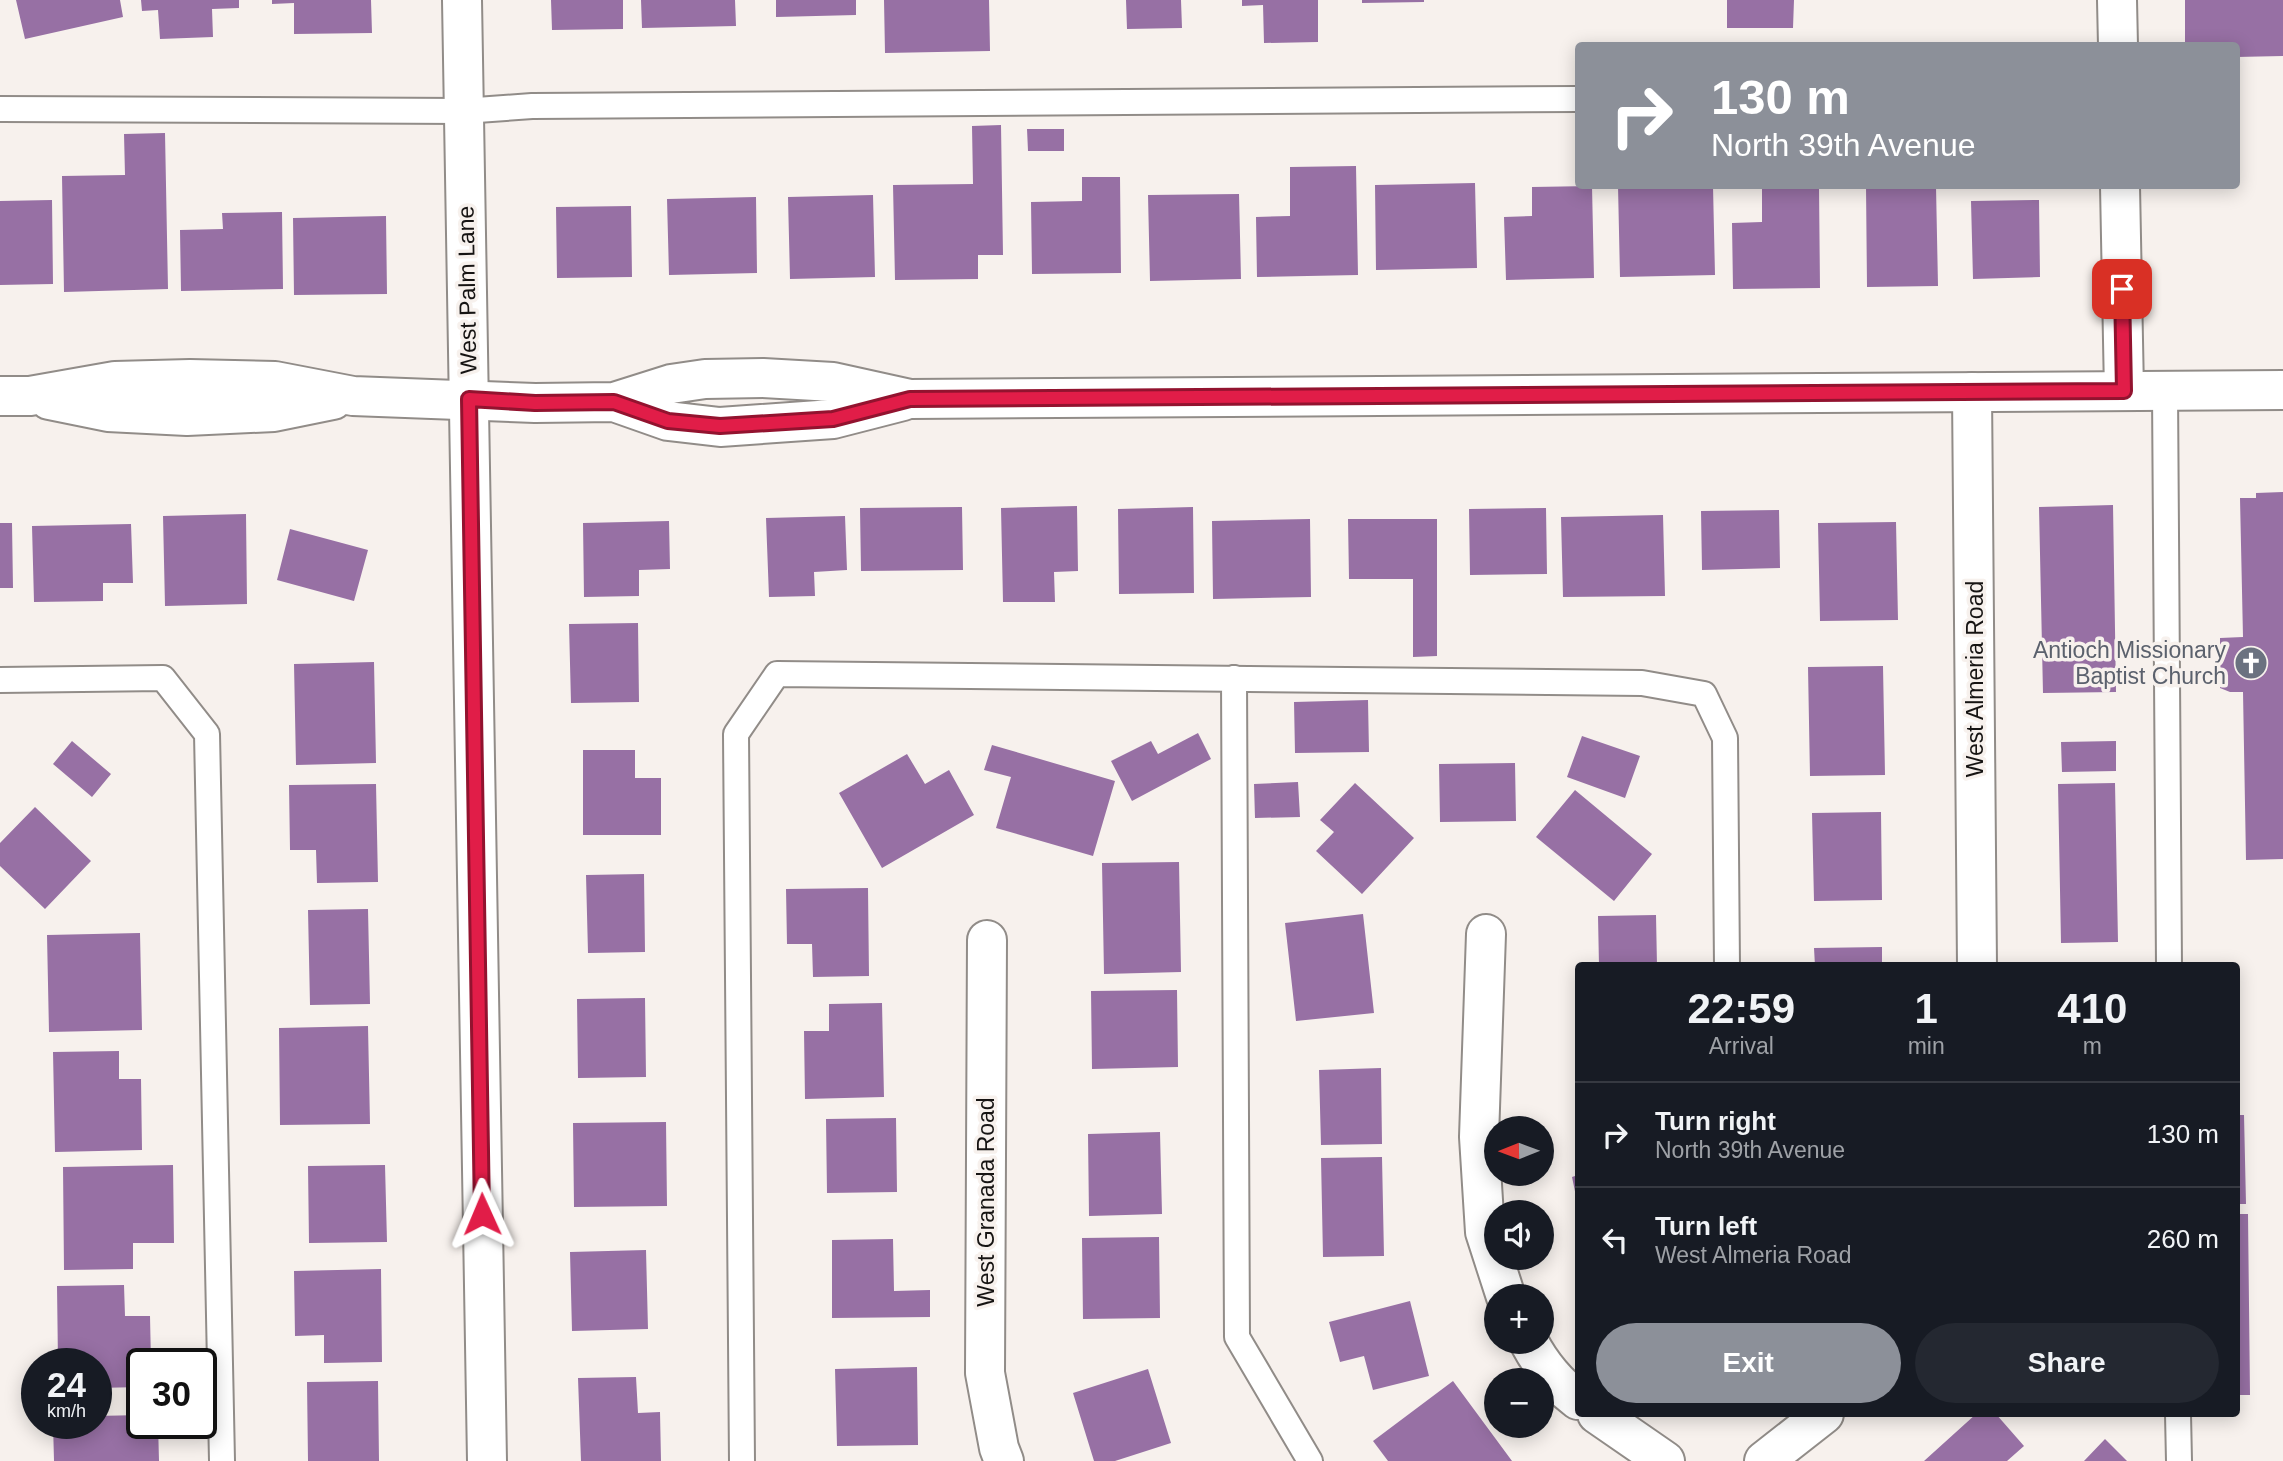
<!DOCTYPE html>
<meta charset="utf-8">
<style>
body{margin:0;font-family:Helvetica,sans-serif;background:#242831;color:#f1f3f6;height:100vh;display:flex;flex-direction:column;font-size:26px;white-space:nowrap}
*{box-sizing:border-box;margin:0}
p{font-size:23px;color:#9ea1a6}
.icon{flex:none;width:38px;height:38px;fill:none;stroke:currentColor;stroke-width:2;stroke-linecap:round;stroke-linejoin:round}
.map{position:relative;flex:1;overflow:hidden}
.details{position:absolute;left:1575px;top:962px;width:665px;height:455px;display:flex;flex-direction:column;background:#171b24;border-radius:7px;box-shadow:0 4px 18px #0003}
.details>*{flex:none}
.banner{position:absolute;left:1575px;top:42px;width:665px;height:147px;border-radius:7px;box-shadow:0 4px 18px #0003;background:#8c9099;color:#fff;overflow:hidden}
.needle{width:46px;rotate:269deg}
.controls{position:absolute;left:1484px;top:1116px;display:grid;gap:14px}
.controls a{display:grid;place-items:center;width:70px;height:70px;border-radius:50%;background:#171b24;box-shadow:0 4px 18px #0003;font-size:35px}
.speed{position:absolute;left:21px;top:1348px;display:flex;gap:14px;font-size:35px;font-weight:700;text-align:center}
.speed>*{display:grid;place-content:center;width:91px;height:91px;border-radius:50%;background:#171b24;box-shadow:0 4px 18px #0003;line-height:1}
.speed small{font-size:18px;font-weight:400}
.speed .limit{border:4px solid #111;border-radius:10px;background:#fff;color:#111}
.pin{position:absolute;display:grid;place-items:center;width:60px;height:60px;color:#fff;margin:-30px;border-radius:14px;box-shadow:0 4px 10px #0006}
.me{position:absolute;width:77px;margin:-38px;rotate:359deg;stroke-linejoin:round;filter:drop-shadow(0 0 5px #0008)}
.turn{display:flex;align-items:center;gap:24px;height:147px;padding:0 21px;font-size:32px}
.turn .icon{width:91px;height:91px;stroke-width:2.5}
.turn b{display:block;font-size:49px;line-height:60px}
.eta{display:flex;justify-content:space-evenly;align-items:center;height:119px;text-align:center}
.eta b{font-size:42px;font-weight:600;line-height:49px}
.button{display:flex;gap:14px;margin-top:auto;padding:14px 21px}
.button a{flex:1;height:80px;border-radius:42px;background:#8c9099;color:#fff;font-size:28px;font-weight:600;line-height:80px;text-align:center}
.button a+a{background:#242831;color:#f1f3f6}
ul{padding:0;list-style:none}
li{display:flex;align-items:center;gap:21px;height:105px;padding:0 21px;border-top:2px solid #363941}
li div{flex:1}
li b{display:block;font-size:26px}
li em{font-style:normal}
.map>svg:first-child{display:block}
</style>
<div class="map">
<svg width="2283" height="1461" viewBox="0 0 2283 1461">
<rect width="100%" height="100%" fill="#f7f1ed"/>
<path fill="#9770a4" d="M16,0H120L123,17L25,39Z
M141,0H239V8L212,9L213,37L160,39L158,10L142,11Z
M272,0H371L372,33L294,34V3L272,4Z
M551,0H623V29L552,30Z
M641,0H735L736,26L642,28Z
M776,0H856V15L776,17Z
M884,0H989L990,51L885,53Z
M1126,0H1181L1182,28L1127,29Z
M1242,0H1318V42L1264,43L1263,5L1242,6Z
M1362,0H1424V2L1362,3Z
M1727,0H1794L1793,28H1727Z
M2185,0H2283V56L2236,57V46H2185Z
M1001,125L1003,255H978V279L895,280L893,185L973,184L972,126Z
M1027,129H1064V151H1028Z
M165,133L168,289L64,292L62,176L125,175L124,134Z
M1356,166L1358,275L1257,277L1256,217L1290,216V167Z
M1082,177H1120L1121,273L1032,274L1031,202L1082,201Z
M1475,183L1477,268L1376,270L1375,185Z
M1592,186L1594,278L1506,280L1504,217L1532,216V187Z
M1618,186H1713L1715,275L1620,277Z
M1762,186H1819L1820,288L1733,289L1732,223L1762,222Z
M1866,186H1936L1938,286L1867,287Z
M1239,194L1241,279L1150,281L1148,195Z
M873,195L875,277L790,279L788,197Z
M756,197L757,273L669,275L667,199Z
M52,200L53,284L0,285V201Z
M2039,200L2040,277L1973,279L1971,201Z
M631,206L632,277L557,278L556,207Z
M282,212L283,289L181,291L180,230L223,229L222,213Z
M386,216L387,294L294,295L293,218Z
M2283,492V859L2246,860L2243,692H2230L2220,688V638L2243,637L2240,498H2256V493Z
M2113,505L2116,692L2043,693L2039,507Z
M1077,506L1078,571L1054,572L1055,602H1003L1001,508Z
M962,507L963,570L861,571L860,508Z
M1193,507L1194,593L1119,594L1118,509Z
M1546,508L1547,574L1470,575L1469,509Z
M1779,510L1780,568L1702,570L1701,511Z
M246,514L247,604L165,606L163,516Z
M1663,515L1665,596L1563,597L1561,517Z
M845,516L847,570L814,572L815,596L769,597L766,518Z
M1310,519L1311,597L1213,599L1212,521Z
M1348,519H1437V656L1413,657V579H1349Z
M669,521L670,569L639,570V596L584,597L583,523Z
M1896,522L1898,620L1820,621L1818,523Z
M0,523H12L13,588H0Z
M131,524L133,583H103V601L34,602L32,526Z
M290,529L368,550L354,601L277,580Z
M638,623L639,702L571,703L569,624Z
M374,662L376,763L296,765L294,664Z
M1883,666L1885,775L1810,776L1808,667Z
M1368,700L1369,752L1295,753L1294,702Z
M1198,733L1211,759L1132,801L1111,761L1151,741L1158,754Z
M1582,736L1640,756L1625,798L1567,777Z
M72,741L111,774L92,797L53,764Z
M2116,741V771L2062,772L2061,742Z
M992,745L1115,781L1093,856L996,828L1011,777L984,770Z
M583,750H635V778H661V835H583Z
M907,754L925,784L949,770L974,815L882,868L839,793Z
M1515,763L1516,821L1440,822L1439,764Z
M1298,782L1300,817L1255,818L1254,784Z
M1355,783L1414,838L1362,894L1316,851L1334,832L1320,820Z
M2115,783L2118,942L2061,943L2058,784Z
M376,784L378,882L317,883L316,850H290L289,785Z
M1575,790L1652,854L1614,901L1536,837Z
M35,807L91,861L45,909L0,866V843Z
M1881,812L1882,900L1814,901L1812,813Z
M1179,862L1181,972L1104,974L1102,863Z
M644,874L645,952L588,953L586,875Z
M868,888L869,976L813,977L812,944H787L786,889Z
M368,909L370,1004L310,1005L308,910Z
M1363,914L1374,1013L1296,1021L1285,923Z
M1656,915L1657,966H1599L1598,916Z
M140,933L142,1030L49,1032L47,935Z
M1882,947V966H1815L1814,948Z
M1177,990L1178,1067L1092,1069L1091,991Z
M645,998L646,1077L578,1078L577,999Z
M882,1003L884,1097L805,1099L804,1031H829V1004Z
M368,1026L370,1124L280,1125L279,1028Z
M119,1051V1079H141L142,1150L55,1152L53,1052Z
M1381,1068L1382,1144L1321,1145L1319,1070Z
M2236,1115H2244L2246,1204H2236Z
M896,1118L897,1192L827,1193L826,1119Z
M666,1122L667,1206L574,1207L573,1123Z
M1160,1132L1162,1214L1089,1216L1088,1134Z
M1382,1157L1384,1256L1323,1257L1321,1158Z
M173,1165L174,1243H133V1269L64,1270L63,1167Z
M385,1165L387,1242L309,1243L308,1166Z
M1578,1175V1201H1577L1572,1177Z
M2236,1214H2248L2250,1395H2236Z
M1159,1237L1160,1318L1083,1319L1082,1238Z
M893,1239L894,1291L930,1290V1317L832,1318V1240Z
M646,1250L648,1329L572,1331L570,1252Z
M381,1269L382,1362L324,1363V1335L295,1336L294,1271Z
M124,1285L125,1316H150L151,1363H142V1387L96,1388V1363H58L57,1286Z
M1410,1301L1429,1376L1373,1390L1364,1356L1340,1362L1329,1322Z
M917,1367L918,1445L837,1446L835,1369Z
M1148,1369L1171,1443L1115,1461H1094L1073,1393Z
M636,1377L638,1413L660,1412L661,1461H581L578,1378Z
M378,1381L379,1461H308L307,1382Z
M1453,1381L1512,1461H1388L1373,1441Z
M1976,1414H1996L2024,1446L2007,1461H1924Z
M142,1415V1423H158L159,1461H54L53,1423H96V1416Z
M2105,1439L2127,1461H2084Z"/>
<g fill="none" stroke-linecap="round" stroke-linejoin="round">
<defs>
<path id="service" d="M0,109L463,111L532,106L1578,99
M2165,391L2169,966
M1234,678L1237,1337L1310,1461
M0,680L163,678L207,734L222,1461
M2178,1414L2179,1461
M742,1461L736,734L777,674L1642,683L1704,694L1725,738L1727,966"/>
<path id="minor" d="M462,0L487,1461
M2117,0L2118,46
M2120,186L2124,391
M1972,392L1977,966
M1486,934L1479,1137L1485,1232L1506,1297
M987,940L985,1373L999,1448L1004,1461
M1529,1342C1541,1365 1558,1385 1578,1400
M1597,1414L1665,1461
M1764,1461L1824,1414"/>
<path id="tertiary" d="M0,396H30L115,381L190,379L275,381L353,396L535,403L614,402L671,384L705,379L763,378L833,382L910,399L2283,390
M49,400L108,412L187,416L274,412L333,400
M614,402L668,421L720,427L833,419L903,401"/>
</defs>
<use href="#service" stroke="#918c88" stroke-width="28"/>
<use href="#minor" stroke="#918c88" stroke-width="42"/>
<use href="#tertiary" stroke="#918c88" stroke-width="42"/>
<use href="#service" stroke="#fff" stroke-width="24"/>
<use href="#minor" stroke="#fff" stroke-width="38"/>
<use href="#tertiary" stroke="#fff" stroke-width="38"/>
</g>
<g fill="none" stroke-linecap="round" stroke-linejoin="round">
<defs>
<path id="route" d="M482,1214L469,399L535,403L614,402L668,421L720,426L833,419L910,399L2124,391L2122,289"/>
</defs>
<use href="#route" stroke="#92132f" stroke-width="18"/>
<use href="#route" stroke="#e11d48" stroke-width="12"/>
</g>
<defs>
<symbol id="church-disc" viewBox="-11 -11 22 22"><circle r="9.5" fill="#6b7280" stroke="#f7f1ed"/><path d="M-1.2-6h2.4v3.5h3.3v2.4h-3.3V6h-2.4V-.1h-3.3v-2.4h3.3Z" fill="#fff"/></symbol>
</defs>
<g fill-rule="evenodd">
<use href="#church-disc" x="2232" y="644" width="38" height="38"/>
</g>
<g text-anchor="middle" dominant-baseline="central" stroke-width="7" stroke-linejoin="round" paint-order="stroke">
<g font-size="23" fill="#161413" stroke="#f7f1ed">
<text transform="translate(467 290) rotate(-91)">West Palm Lane</text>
<text transform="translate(1975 679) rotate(-90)">West Almeria Road</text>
<text transform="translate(986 1202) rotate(-90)">West Granada Road</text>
</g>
<g font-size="23" fill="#5b616d" stroke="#f7f1ed" text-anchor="end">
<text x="2226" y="650">Antioch Missionary<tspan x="2226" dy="26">Baptist Church</tspan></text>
</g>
</g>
</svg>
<div class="controls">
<a><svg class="needle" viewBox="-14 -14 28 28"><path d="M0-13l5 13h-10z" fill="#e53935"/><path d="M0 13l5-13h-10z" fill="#9ea1a6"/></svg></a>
<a><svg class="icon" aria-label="sound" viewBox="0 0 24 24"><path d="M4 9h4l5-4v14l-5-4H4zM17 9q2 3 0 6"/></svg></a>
<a>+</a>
<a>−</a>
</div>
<div class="speed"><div>24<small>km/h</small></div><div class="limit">30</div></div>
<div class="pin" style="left:2122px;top:289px;background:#d93025"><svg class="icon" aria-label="arrive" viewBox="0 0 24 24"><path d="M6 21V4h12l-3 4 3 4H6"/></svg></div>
<svg class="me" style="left:482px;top:1214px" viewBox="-20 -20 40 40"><path d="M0-17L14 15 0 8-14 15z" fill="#e11d48" stroke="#fff" stroke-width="4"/></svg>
<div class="banner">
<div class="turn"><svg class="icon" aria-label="right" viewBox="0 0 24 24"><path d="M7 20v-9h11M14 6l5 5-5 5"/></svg><div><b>130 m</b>North 39th Avenue</div></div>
</div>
<section class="details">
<div class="eta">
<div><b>22:59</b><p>Arrival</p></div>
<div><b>1</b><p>min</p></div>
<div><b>410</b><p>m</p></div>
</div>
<ul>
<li><svg class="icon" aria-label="right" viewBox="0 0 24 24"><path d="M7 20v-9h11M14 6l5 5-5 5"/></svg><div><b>Turn right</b><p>North 39th Avenue</p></div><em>130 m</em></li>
<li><svg class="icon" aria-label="left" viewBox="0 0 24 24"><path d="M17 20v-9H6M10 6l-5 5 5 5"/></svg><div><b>Turn left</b><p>West Almeria Road</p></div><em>260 m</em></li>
</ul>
<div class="button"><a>Exit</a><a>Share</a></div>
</section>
</div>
